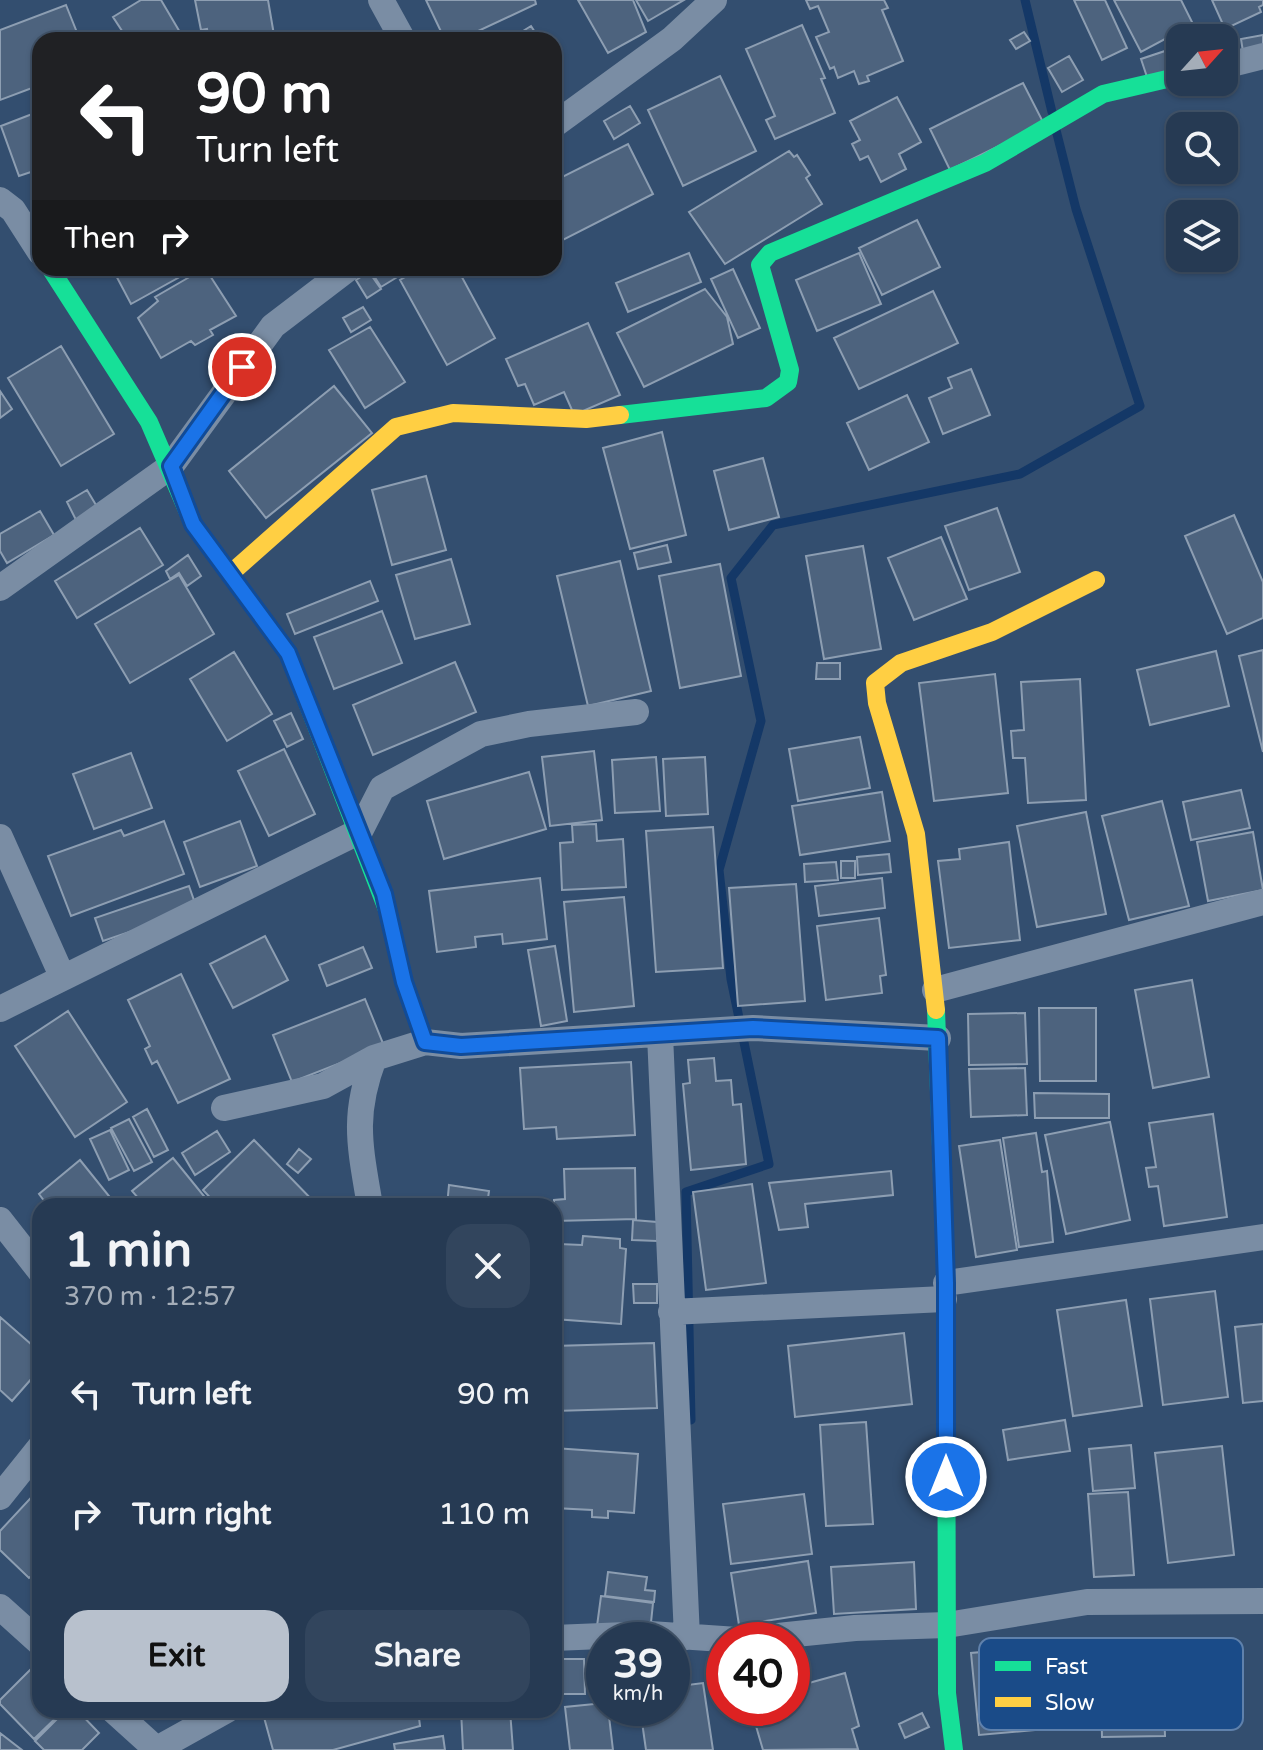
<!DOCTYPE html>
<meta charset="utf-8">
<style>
body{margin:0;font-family:"Varela Round",sans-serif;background:#32455d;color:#f1f3f6;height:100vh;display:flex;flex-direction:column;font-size:30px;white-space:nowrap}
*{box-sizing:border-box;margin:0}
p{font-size:26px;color:#a4adb8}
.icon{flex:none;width:44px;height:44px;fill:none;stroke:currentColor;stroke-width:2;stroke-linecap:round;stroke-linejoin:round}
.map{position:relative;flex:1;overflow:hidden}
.sheet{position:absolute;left:32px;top:1198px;width:530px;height:520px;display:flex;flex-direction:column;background:#263a53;border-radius:24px;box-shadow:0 2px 6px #0004,0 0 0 2px #42546a}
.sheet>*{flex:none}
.hud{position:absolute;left:32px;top:32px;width:530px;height:244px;border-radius:24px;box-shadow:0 2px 6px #0004,0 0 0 2px #42546a;background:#202124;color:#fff;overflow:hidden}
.needle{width:52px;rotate:63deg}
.fabs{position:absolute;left:1166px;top:24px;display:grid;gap:16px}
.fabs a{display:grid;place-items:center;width:72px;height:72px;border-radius:16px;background:#263a53;box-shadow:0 2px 6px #0004,0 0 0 2px #42546a;font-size:40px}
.speed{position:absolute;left:586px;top:1622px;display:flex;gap:16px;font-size:40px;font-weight:700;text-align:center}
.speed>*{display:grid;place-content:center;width:104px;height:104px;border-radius:50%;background:#263a53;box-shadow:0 2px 6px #0004,0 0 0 2px #42546a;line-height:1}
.speed small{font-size:20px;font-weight:400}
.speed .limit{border:12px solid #d22;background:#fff;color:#111}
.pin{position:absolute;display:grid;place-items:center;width:68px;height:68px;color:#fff;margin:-34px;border:4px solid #fff;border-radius:50%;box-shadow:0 2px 8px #0007}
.me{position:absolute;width:88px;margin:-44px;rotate:0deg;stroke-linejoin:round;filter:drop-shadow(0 0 6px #0008)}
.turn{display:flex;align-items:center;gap:28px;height:168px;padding:0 32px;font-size:36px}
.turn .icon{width:104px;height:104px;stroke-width:2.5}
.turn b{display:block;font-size:56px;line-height:68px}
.then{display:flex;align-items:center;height:76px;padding:0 32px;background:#0003;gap:16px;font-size:30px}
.round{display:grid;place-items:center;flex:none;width:84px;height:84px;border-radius:24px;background:#32455d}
.headline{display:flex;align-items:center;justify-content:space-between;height:136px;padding:0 32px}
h1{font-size:48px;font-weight:800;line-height:60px}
.action{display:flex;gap:16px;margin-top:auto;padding:16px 32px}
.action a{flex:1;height:92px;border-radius:24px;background:#b8c1cd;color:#111;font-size:32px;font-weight:800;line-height:92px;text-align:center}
.action a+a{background:#32455d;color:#f1f3f6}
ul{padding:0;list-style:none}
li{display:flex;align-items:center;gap:24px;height:120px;padding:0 32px}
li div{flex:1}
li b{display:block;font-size:30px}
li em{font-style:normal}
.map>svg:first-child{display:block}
</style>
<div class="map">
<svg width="1263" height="1750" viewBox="0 0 1263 1750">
<rect width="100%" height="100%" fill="#334e6f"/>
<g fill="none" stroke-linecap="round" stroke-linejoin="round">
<path stroke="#143867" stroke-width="9" d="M1025,0L1052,112
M691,1420L686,1192L769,1164L731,979L719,870L761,721L731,578L773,525L1020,474L1140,406L1076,209L1056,130"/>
</g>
<path fill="#4d637e" stroke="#8d9eb2" stroke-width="2" d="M141,0H161L184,39L128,40L113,17Z
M195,0H268L274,35L246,40H209L207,29L201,30Z
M426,0H535L536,4L459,40H445Z
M578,0H633L646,32L608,53Z
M636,0H684L648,21Z
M806,0H884L888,8L882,10L903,61L867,76L869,81L859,84L854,71L838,78L834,67L830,69L816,37L829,32L818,6L810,9Z
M1074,0H1105L1127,48L1102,60Z
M1114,0H1181L1193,24L1141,52Z
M1212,0H1263V5L1259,7L1261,12L1225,29Z
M66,5L80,40H40V85L0,100V30Z
M802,25L825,78L821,79L835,113L775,139L766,120L775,116L746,49Z
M531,26L540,40H518L515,36Z
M1024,32L1030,41L1016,49L1010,40Z
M1263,35V48L1243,52L1241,39Z
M1180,46V70L1148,80L1141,59Z
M1069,56L1083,80L1062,92L1048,68Z
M720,76L756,151L683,186L648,110Z
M1023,83L1044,124L950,170L930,129Z
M897,97L921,142L899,154L906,169L881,182L868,156L860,160L852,144L860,140L850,121Z
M630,106L640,123L614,139L604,121Z
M40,111V169L19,176L1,126Z
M628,144L653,194L555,244L554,181Z
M789,151L794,157L797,155L810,175L806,178L822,204L725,264L689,212Z
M917,220L940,267L882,295L859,248Z
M689,253L701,282L628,312L616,283Z
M859,253L881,304L817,331L796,280Z
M112,268H193L194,269L131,304Z
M205,268L236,316L210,330L213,335L195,345L191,341L161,358L138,318L158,301L155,297Z
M369,268H382L384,272L394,268L399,276L381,287Z
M421,268H457L495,338L447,365L400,280Z
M733,269L760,328L738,338L711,279Z
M369,272L381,289L367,298L356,280Z
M705,289L727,317L733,344L644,387L617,333Z
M933,291L958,343L859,389L834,338Z
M363,307L371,320L351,332L343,318Z
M588,323L620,395L583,411L572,410L564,392L534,405L525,384L518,386L506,359Z
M370,327L405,382L365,408L329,350Z
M61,346L114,434L61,466L8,378Z
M971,369L990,415L943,434L929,398L952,388L948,378Z
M334,386L372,433L266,518L229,471Z
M0,391L12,409L0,418Z
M907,395L929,442L869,470L847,423Z
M662,432L686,535L630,549L603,448Z
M763,458L779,517L729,530L714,471Z
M426,476L446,550L392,565L372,490Z
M87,490L99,510L77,522L67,502Z
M997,508L1020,572L969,590L945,526Z
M40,511L54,535L7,563L0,551V534Z
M1234,515L1263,582V618L1227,634L1185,536Z
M140,528L163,565L77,618L55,581Z
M941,537L967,599L914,620L888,558Z
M667,545L671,562L638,569L634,553Z
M863,546L881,649L824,659L806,556Z
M188,555L201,576L187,586L179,573L170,579L166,571Z
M451,559L470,624L415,639L396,575Z
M620,561L651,691L588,706L557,576Z
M720,564L741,676L680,688L659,576Z
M179,575L214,634L130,683L95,624Z
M370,581L378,601L295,634L287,614Z
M382,611L402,663L334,689L314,637Z
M1263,650V752L1239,656Z
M1216,651L1229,706L1150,725L1137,670Z
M234,652L272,714L227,741L190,679Z
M455,662L476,712L373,755L353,705Z
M817,663H840V679H816Z
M995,674L1008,793L934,801L919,683Z
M1080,679L1086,800L1028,803L1025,758H1013L1011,731L1024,730L1021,682Z
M291,713L303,739L287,747L274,721Z
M860,737L870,788L798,801L789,749Z
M284,749L315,814L269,836L238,771Z
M594,751L602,820L550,826L542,757Z
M131,753L152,808L94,829L73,774Z
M656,757L660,811L615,813L612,760Z
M705,757L708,814L666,816L663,759Z
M529,772L546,829L444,859L427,801Z
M1241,790L1250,828L1191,840L1183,802Z
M882,792L890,841L800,855L792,806Z
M1162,801L1189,906L1129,920L1102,816Z
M1086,812L1106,914L1037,927L1017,826Z
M164,821L184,874L71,916L48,856L121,830L124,836Z
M240,821L257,866L200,887L184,842Z
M596,824L597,841L623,839L626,887L562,890L560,843L573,842L572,825Z
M713,827L723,968L656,972L646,831Z
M1253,832L1263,890L1208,901L1197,842Z
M1009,842L1020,940L949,948L938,861L960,859L959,849Z
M889,854L891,872L858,875L857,857Z
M841,861H855V878H841Z
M836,862L838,880L805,882L804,864Z
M540,878L547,939L503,944L502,934L475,937L476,947L437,952L429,891Z
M882,878L885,908L819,916L815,886Z
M796,884L805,1001L738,1006L729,888Z
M189,886L197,909L103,941L95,918Z
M624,897L634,1006L574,1012L564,902Z
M879,918L886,975L880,976L882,993L826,1000L817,926Z
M265,936L288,980L233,1008L210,964Z
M555,946L567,1021L541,1026L528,950Z
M363,947L372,968L327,986L319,965Z
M181,974L230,1079L178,1103L157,1061L152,1064L145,1049L150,1046L128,1000Z
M1192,980L1209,1077L1153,1088L1135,990Z
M365,999L384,1046L292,1082L273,1035Z
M1039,1008H1096V1081H1040Z
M68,1011L127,1102L75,1137L15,1046Z
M1025,1013L1027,1064L969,1065L968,1014Z
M714,1058L716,1081L731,1080L733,1105L741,1104L746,1164L691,1170L683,1084L690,1083L688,1060Z
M631,1062L635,1135L557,1139L556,1127L524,1129L520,1068Z
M1025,1068L1027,1115L971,1117L969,1069Z
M1034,1093L1109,1094V1118H1035Z
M147,1109L168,1150L154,1157L133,1117Z
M1213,1114L1227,1217L1164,1226L1158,1186L1149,1187L1146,1168L1156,1167L1149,1123Z
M129,1119L152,1162L134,1171L111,1128Z
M1110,1122L1130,1220L1066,1234L1045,1135Z
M110,1130L129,1170L109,1180L90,1139Z
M217,1131L230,1152L195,1175L182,1153Z
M1036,1133L1042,1172L1047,1171L1053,1242L1019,1247L1003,1138Z
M254,1140L318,1206H218L203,1190Z
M1000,1140L1017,1250L976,1257L959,1146Z
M299,1149L311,1159L298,1173L287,1164Z
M173,1158L212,1206H145L132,1191Z
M80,1160L117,1206H48L39,1194Z
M635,1168L636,1219L554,1221V1200L565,1199L564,1169Z
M891,1171L893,1195L805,1204L808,1227L779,1230L769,1183Z
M752,1184L766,1283L706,1290L693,1192Z
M449,1185L489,1191L487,1206H447Z
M633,1220L657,1222V1241L632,1240Z
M583,1236L620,1239V1248L626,1249L621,1324L554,1319L559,1244L582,1245Z
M633,1284H657V1303H634Z
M1215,1291L1228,1397L1163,1405L1150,1299Z
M1126,1300L1142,1406L1073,1416L1057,1310Z
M0,1317L40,1352V1369L12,1401L0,1390Z
M1263,1324V1401L1243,1403L1235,1327Z
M904,1333L912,1404L795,1417L788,1346Z
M654,1343L657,1408L554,1411V1346Z
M1065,1420L1070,1451L1008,1460L1003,1430Z
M866,1422L873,1524L826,1526L820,1425Z
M1131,1445L1135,1488L1093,1491L1089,1449Z
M1222,1446L1234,1555L1168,1563L1155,1453Z
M554,1448L638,1454L634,1513L608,1511V1518L592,1517V1510L554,1508Z
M40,1488V1569L29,1578L0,1550V1531Z
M1128,1492L1134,1575L1094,1577L1088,1494Z
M804,1494L812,1554L731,1564L723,1504Z
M808,1561L816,1613L739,1625L731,1573Z
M914,1562L916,1609L834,1614L831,1567Z
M608,1572L647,1577L645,1590L655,1591L654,1602L605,1596Z
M601,1596L653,1603L650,1632L597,1626Z
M1081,1643L1089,1725L979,1735L971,1653Z
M1162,1646L1165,1736L1102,1737L1100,1648Z
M554,1659H584L585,1694H554Z
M34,1666L40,1673V1710H64L34,1739L0,1704V1700Z
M845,1673L859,1726L852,1729L858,1749L763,1750L751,1709L792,1708V1693L799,1691L798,1686Z
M703,1683L713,1750H646L640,1708H672V1687Z
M604,1703V1708H608L613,1750H570L565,1707Z
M66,1710H77L99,1733L82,1750H44L35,1741Z
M262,1710H418L420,1726L333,1750H273Z
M461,1710H510L513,1750H463Z
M922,1713L929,1727L905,1738L899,1724Z
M0,1733L22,1750H0Z
M443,1736L445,1750H395L394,1744Z"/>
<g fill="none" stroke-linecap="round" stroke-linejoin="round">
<path stroke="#7a8da4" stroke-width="26" d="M381,0L403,40
M1224,66L1263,56
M554,125L672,39L714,0
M0,200L13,210L40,252
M0,588L171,466L273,326L349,268
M0,837L62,976
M935,990L1263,902
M0,1009L360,831L382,788L481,734L529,724L636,712
M660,1035L687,1637
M224,1108L323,1086L374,1058L425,1042L461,1046L753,1028L938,1038
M370,1206C360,1146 352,1116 374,1058
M0,1220L40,1271
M946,1283L1263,1237
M671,1312L944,1299
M0,1497L40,1447
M0,1607L40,1643
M554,1638L650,1634L737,1640
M738,1640L855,1628L947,1625L1087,1602L1263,1601
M113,1710L156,1749
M155,1750L227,1710"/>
<path stroke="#16e098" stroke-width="18" d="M50,268L149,422L193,524L288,653L388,912
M620,415L766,398L788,382L790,370L760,265L770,253L985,163L1103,94L1180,76
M936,1010L946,1283L947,1693L954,1750"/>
<path stroke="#ffcf43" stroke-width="18" d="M230,574L396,427L453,413L586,419L620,415
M388,912L404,982L425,1042
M936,1010L916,834L877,703L875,683L901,663L992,632L1096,580"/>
</g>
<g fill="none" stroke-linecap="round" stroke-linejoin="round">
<defs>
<path id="route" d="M242,367L171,466L193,524L288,653L384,894L404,982L425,1042L461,1046L753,1028L938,1038L946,1283V1477"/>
</defs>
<use href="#route" stroke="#114b97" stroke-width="20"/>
<use href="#route" stroke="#1a73e8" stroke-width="14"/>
</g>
<rect x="979" y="1638" width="264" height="92" rx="12" fill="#1a4b88" stroke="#5f81ac" stroke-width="2"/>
<rect x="995" y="1661" width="36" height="10" fill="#16e098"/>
<rect x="995" y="1697" width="36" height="10" fill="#ffcf43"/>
<g font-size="22" fill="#fff">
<text x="1045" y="1674">Fast</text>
<text x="1045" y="1710">Slow</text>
</g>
</svg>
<div class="fabs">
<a><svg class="needle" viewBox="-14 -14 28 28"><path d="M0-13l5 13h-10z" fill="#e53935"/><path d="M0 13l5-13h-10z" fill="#a4adb8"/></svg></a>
<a><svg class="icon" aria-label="search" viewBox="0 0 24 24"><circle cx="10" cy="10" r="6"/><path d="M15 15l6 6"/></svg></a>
<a><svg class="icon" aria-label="layers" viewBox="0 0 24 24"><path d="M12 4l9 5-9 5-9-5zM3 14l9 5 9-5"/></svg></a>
</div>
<div class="speed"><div>39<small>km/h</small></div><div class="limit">40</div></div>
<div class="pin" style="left:242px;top:367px;background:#d93025"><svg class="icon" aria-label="arrive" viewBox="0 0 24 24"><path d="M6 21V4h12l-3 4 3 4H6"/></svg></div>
<svg class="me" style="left:946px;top:1477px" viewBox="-20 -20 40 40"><circle r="17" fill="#1a73e8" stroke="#fff" stroke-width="3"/><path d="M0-11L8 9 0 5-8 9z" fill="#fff"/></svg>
<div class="hud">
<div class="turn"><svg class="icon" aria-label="left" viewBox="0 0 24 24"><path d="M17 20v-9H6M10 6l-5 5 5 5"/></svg><div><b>90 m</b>Turn left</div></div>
<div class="then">Then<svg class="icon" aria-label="right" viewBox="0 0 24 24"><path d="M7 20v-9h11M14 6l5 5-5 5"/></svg></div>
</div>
<section class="sheet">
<div class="headline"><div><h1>1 min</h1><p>370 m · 12:57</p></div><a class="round"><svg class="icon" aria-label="close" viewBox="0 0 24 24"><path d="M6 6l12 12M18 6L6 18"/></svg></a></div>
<ul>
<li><svg class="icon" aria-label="left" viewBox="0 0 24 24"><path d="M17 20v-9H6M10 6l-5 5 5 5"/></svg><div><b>Turn left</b></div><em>90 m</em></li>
<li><svg class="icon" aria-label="right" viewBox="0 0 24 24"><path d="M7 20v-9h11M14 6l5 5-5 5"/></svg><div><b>Turn right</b></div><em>110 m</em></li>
</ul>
<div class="action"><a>Exit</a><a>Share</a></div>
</section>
</div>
